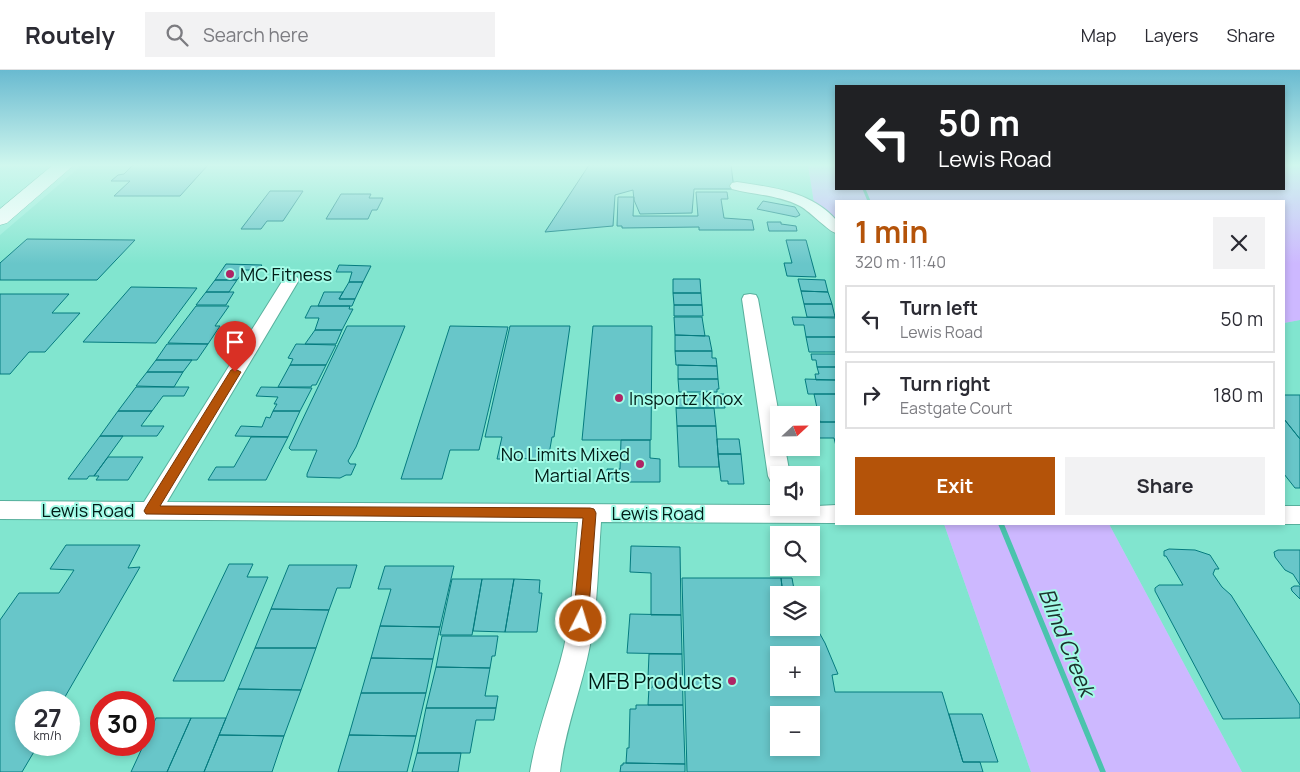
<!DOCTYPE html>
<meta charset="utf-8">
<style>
body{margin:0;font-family:Manrope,sans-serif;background:#f2f2f3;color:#2b2b33;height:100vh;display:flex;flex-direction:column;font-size:19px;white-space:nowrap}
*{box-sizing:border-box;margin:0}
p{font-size:16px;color:#7c7c81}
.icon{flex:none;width:28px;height:28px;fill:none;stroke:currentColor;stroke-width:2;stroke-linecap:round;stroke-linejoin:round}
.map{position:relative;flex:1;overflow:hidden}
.side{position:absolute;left:835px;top:130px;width:450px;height:325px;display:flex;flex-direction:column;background:#fff;border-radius:0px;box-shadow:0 2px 8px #0003}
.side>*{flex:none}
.hud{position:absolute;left:835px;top:15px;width:450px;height:105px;border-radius:0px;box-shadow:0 2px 8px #0003;background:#202124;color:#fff;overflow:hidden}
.needle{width:32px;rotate:68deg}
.buttons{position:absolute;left:770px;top:336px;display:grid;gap:10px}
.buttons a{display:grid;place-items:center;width:50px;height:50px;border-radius:0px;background:#fff;box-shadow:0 2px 8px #0003;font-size:25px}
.speed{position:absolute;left:15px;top:621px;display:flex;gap:10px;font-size:25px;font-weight:700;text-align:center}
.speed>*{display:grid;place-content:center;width:65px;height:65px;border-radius:50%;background:#fff;box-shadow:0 2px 8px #0003;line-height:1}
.speed small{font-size:12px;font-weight:400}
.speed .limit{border:8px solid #d22;background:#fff;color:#111}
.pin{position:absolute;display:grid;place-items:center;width:42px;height:42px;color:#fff;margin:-51px -21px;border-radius:50% 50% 50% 0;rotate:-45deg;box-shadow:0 0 5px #0007}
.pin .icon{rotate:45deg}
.me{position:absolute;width:55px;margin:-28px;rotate:5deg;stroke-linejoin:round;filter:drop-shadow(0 0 4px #0008)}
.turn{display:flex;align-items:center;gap:18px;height:105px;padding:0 20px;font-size:22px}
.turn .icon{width:65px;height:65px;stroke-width:2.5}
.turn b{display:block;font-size:35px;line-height:42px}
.round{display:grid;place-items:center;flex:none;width:52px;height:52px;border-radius:0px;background:#f2f2f3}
.summary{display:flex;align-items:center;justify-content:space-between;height:85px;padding:0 20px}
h1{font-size:30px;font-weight:700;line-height:38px;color:#b45309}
.cta{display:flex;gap:10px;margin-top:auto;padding:10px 20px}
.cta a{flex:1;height:58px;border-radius:0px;background:#b45309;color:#fff;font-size:20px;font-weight:700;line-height:58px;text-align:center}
.cta a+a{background:#f2f2f3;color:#2b2b33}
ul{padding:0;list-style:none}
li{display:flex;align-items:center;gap:15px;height:68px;margin:0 10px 8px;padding:0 10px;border:2px solid #e1e1e2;border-radius:0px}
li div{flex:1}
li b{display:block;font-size:19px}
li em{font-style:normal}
header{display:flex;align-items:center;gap:30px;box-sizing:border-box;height:70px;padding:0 25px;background:#fff;border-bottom:1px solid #e1e1e2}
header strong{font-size:24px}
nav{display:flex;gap:28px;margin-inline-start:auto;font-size:18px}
.search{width:350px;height:45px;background:#f2f2f3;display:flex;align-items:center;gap:12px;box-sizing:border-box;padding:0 18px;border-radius:0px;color:#7c7c81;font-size:19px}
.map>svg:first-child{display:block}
</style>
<header>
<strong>Routely</strong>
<div class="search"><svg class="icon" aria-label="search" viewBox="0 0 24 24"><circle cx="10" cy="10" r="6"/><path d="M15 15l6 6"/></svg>Search here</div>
<nav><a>Map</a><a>Layers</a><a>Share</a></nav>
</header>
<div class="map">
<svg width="1300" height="702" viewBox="0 0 1300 702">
<rect width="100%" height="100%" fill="#96edda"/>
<path fill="#81e5cf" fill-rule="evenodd" d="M82,95H808L815,139L836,159V454H944L1031,702H0V165ZM779,345H811V378H779ZM779,405H811V438H779ZM779,465H811V498H779ZM779,525H811V558H779ZM779,585H811V618H779ZM26,632H69V675H26ZM101,632H144V675H101ZM779,645H811V678H779Z
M1300,250V702H1242L1109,454H1284V253Z"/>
<path fill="#cdb8ff" d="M808,95H836V119H1284V95H1300V250L1284,253V131H836V159L815,139Z
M944,454H1109L1242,702H1031Z"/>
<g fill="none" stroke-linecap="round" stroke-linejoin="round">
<path stroke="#4ac4ad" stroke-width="3" d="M864,119L869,131"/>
<path stroke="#4ac4ad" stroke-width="5.5" d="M1001,454L1103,702"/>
</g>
<path fill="#68c6c9" stroke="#057b7f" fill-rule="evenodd" d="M133,95H208L180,126H114L130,111H111L118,105L124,104Z
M589,95H731L734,119H694L692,143L640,144L634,130L633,120L615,125L613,156L545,162Z
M270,121H303L283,151H267L261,159H241Z
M696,122H727L728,129H721L724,148L752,150L754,160H699V157L622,158V156H617L618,127H634L633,146H698Z
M341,124H371L369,128H383L377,140H372L368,149H326Z
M763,131L795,137L800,145L796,147L757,139Z
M767,152H781V154L796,156L797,161H769Z
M27,169L135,170L97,210H0V193Z
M786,170H806L816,207L787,206L784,193H792Z
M226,194L262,195L258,200H245L237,210H215Z
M339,195L371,196L363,212H349L352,202H336Z
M673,209H700L701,223H673Z
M798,209L825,210L828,222L801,221Z
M215,210H237L229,222H206Z
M349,212H363L355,229H339Z
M131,217L197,218L156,273L83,272Z
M801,221L828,222L832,234H804Z
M206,222H234L226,235H196Z
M324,222H343L339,229H355L352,236H318Z
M673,223H701L702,235H674Z
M0,224H69L52,243H80L45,282H29L10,304H0Z
M804,234H832L835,247H807Z
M674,235H702L703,246H674Z
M196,236H229L215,256H220L208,274L168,273Z
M311,236H350L349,239H353L342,260H315L319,248H305Z
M674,247H702L705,266L675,265Z
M792,247L836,248V267H806L804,255H794Z
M347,256H405L356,377L348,391L350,394H356L351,405H346L340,408L307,407V404L317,380H291L289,378Z
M450,256L508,257L479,380H450L442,409H401Z
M510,256H570L554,367H552L548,390L515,388V389H497L502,367H485Z
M593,256H652L651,370H582Z
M315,260H342L336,274H305Z
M675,265L709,266L712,281H675Z
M806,267H836V282H809Z
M167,274H208L197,290H156Z
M296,274L336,275L326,295H290L293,289L288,288Z
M675,281H712V288H716L717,296L676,295Z
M811,284H836V297H817L816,290H812Z
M156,290H192L183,302H147Z
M290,295H326L316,315H312L311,317H278Z
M678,295L717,296L718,309H678Z
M817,297H836V310H816L815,304H819Z
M147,302H183L174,317L136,316Z
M678,309H718L719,319H717V322H679Z
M805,309L836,310V324H808Z
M136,317H189L184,326H163L152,341H118Z
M261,317L312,318L300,341H273L277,334H274L278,327L256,326Z
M676,324H724L725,338H676Z
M814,324H836V352H820Z
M1284,325H1300V369L1284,349Z
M676,338H714L716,356H677Z
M118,341H152L141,356H164L157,366H100Z
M273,341H300L288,367L235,366L241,356L262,357L266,347L270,348Z
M1284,349L1300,369V418H1295L1284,404Z
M811,352H836V376L834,368H812Z
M677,356H716L719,397H679Z
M100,366H123L94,406H89L87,409H68Z
M251,367H288L266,410H208L216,397H234Z
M717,369H739L741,384H718Z
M621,370H650V388L660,389V412H616V409H606L607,399H620Z
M718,384H741L744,414H728V411H721Z
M108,387H143L128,410H96L99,406H94Z
M66,475H140L128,498L140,497L62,632H26V675H38L22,702H0V550L19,523H59L74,500L50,499Z
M631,476L680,477L681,545H651V503L630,502Z
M1169,479L1195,480L1210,485L1219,499H1215L1213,504L1222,517L1231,525L1300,635V648L1223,649L1155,521V518L1159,515H1183L1166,486H1164V481Z
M1278,480H1300V515L1293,504L1285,500L1275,487L1274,482Z
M229,494H253L247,507H268L224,611H173Z
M289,495H357L350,518H337L329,540L271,539Z
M385,496H454L440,557L380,556L391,519H378Z
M682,508H781L783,525H779V558H811V548L825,573L838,604L832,605L835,622H942L963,692H980L983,702H687ZM779,585H811V618H779ZM779,645H811V678H779Z
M781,508H792L795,525H783Z
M452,509H482L472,565H440Z
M482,509H514L505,562L473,561Z
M514,509L540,510L539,523H542L537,562H505Z
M1294,516H1300V529L1292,521L1291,518Z
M271,539L329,540L316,578H255Z
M630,544L681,545L682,584L627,583Z
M380,556L440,557L433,589L371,588Z
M442,566H498L495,586H492L490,598L436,597Z
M255,578H316L301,620L238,619Z
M649,584H682L683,635H648L649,618H652V608H648Z
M371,588L433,589L426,623H361Z
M436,597L490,598L485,626H498L496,638H426Z
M238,619L301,620L284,666L219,665Z
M361,623H426L416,666L349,665Z
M636,635H683L685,694L626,693L627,678H629L630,639H636Z
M426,638H496L494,650H476L470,683H417Z
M949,644H982L998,692H963Z
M156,648H191L167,702H131Z
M191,648H226L204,702H167Z
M219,665L284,666L272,702H204Z
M349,665L416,666L407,702H338Z
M417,683H461L458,702H412Z
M623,693L685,694V702H620L621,695H623Z"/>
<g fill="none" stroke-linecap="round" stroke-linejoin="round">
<defs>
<path id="minor" d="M737,112C772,117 812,122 836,150V163C829,162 811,142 800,136C778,125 755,125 732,119L730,116L732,113Z
M291,205L297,207L299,210L167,432L779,435V438L836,435V453L601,452C598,493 598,534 590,575C582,618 565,658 560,702H530C537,659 554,619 564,577C573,536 574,494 578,452L0,449V431L144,432L283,210L285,207Z
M750,224L756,225L758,229L779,345V378H785L790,405H779V414L771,412L768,406L742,229L744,225Z
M1284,436H1300V454H1283Z"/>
<path id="highway" d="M53,95H74L7,153L0,155V139Z"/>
</defs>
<use href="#minor" stroke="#58b09d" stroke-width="2"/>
<use href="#highway" stroke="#58b09d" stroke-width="1"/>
<use href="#minor" fill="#fff" fill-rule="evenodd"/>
<use href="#highway" fill="#fff" fill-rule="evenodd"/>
</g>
<linearGradient id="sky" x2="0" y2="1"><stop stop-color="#69bad0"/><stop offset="0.49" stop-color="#d0f7ee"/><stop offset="1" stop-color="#d0f7ee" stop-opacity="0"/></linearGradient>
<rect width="1300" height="194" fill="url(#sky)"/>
<path fill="#b45309" stroke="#753606" d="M235,299L241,302L160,436L590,438L594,439L596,443L588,551L586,555L581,557L576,555L573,551L583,448L146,444L144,441L146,437L231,300Z"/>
<g fill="#af2565" stroke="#a3fbe7" stroke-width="2">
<circle cx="230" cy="204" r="5"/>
<circle cx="619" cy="328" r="5"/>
<circle cx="640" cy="394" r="5"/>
<circle cx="732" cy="611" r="5"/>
</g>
<g text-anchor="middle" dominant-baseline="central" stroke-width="4" stroke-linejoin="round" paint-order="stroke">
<g font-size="18" fill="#011c17" stroke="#a3fbe7" text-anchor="start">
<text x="240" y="204">MC Fitness</text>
<text x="629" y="328">Insportz Knox</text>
<text x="630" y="384" text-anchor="end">No Limits Mixed<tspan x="630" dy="21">Martial Arts</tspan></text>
</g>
<g font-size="18" fill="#011c17" stroke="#a3fbe7">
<text x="88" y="440">Lewis Road</text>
<text x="658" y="443">Lewis Road</text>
</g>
<g font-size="21" fill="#011c17" stroke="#a3fbe7" text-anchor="end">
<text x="722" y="611">MFB Products</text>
</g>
<g font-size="22" font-style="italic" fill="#1c322d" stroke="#a3fbe7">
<text transform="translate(1067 572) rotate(68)">Blind Creek</text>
</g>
</g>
</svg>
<div class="buttons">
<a><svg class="needle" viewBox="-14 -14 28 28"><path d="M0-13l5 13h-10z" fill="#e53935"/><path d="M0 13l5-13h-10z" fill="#7c7c81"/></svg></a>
<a><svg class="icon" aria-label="sound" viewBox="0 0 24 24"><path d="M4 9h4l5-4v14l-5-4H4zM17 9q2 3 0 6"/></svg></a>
<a><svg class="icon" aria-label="search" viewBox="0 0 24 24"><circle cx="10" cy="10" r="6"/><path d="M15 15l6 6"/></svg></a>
<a><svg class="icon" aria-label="layers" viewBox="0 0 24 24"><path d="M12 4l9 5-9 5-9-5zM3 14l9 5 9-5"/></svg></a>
<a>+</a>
<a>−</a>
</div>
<div class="speed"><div>27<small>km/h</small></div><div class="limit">30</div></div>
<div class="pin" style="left:235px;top:302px;background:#d93025"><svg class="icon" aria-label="arrive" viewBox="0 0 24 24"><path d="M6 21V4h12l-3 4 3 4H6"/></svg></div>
<svg class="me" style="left:581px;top:551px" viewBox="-20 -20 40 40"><circle r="17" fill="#b45309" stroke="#fff" stroke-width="3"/><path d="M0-11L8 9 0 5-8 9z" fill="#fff"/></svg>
<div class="hud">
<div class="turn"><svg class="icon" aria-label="left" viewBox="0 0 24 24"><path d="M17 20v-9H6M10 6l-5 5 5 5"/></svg><div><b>50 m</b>Lewis Road</div></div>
</div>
<section class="side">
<div class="summary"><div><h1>1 min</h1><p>320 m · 11:40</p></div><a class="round"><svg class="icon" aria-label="close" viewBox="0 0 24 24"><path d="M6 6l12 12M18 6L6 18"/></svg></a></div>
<ul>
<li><svg class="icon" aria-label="left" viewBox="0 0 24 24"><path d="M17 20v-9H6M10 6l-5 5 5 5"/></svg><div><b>Turn left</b><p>Lewis Road</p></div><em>50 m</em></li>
<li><svg class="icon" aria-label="right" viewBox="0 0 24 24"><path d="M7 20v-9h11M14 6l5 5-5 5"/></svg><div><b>Turn right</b><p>Eastgate Court</p></div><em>180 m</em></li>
</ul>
<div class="cta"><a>Exit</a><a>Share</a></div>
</section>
</div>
